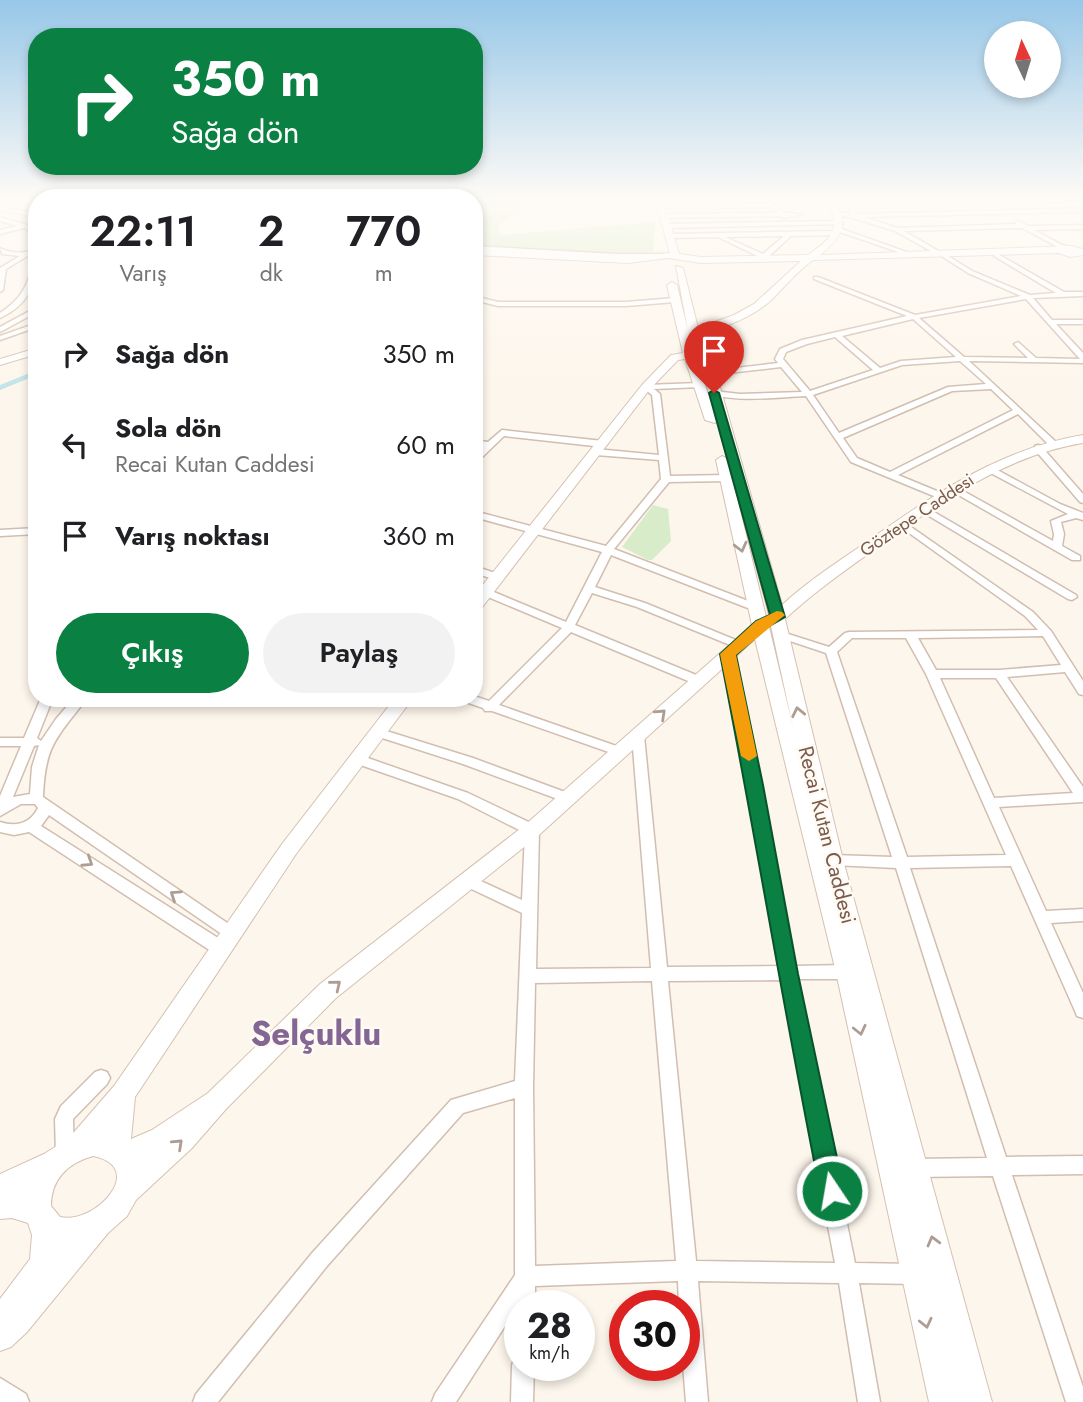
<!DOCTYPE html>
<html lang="tr">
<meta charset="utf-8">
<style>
body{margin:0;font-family:Jost,sans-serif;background:#f2f2f2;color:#202124;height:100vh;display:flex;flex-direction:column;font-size:26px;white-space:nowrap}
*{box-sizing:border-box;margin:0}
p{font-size:23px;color:#757577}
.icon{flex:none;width:38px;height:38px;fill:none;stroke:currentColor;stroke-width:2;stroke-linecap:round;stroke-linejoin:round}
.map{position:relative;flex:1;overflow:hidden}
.side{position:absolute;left:28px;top:189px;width:455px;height:518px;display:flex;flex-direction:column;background:#fff;border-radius:28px;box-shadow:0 4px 10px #0003}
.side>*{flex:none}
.top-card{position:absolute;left:28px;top:28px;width:455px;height:147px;border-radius:28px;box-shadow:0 4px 10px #0003;background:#0b8043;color:#fff;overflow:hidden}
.needle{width:46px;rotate:356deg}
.fabs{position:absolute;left:984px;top:21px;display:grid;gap:14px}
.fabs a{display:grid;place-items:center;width:77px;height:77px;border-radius:50%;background:#fff;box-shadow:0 4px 10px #0003;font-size:35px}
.speed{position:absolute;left:504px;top:1290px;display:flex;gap:14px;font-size:35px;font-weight:700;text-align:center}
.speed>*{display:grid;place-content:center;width:91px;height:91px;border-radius:50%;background:#fff;box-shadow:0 4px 10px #0003;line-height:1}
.speed small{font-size:18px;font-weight:400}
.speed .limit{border:10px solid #d22;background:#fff;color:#111}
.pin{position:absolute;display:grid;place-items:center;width:60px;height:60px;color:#fff;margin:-72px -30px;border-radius:50% 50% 50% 0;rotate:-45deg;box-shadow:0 0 7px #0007}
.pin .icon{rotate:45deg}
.me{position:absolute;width:77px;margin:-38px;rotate:348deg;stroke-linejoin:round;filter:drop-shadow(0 0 5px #0008)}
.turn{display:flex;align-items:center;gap:24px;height:147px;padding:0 28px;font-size:32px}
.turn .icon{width:91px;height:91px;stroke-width:2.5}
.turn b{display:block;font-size:49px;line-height:60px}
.eta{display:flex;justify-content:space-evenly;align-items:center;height:119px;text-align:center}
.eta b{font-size:42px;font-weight:600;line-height:49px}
.primary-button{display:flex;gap:14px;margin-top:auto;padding:14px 28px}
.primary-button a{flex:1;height:80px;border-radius:42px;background:#0b8043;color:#fff;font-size:28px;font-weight:600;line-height:80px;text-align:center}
.primary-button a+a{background:#f2f2f2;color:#202124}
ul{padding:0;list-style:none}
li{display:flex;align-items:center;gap:21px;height:91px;padding:0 28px}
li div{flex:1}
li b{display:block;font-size:26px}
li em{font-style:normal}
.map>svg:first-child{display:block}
</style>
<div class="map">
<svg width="1083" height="1402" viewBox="0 0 1083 1402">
<rect width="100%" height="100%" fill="#fdf6ec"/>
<path fill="#d8ecc9" d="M474,200H533L498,226L501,235L655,222L653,251L631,256L474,246L486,241L474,239Z
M653,505L668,509L671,541L652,560H648L622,547Z"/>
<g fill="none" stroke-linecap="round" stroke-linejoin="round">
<path fill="#bfe3e8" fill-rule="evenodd" d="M487,200H493L486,206L474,222V215Z
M37,370V375L0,390V385Z"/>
<defs>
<path id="street" d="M713,200H718L719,203L725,204L773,203L784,213L804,214L784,218L781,216L664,218L661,216L664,214L778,213L772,207L725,208L715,205Z
M845,200H918L846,202L854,206L856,214L1083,208V212L864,217L897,228L1017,224L1015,223L1018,221L1028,226L1083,225V229L1034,230L1062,245L1073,248L1071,251L1058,247L1022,228L904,231L940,252L938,255L895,231L853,218L835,215L837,212L851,214L849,208L840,203Z
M1039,200H1077L1041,203Z
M0,217L27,225L37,230V235L24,228L0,234V230L17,226L0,221Z
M841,221L843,224L667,228L664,226L667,224Z
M839,228L912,254L907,255L840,232L838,235L791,236L768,257L771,259L768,261L718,237L670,238L667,236L670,234L837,231L836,230ZM784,236L763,254L725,237Z
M474,246L616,254H665L668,256L665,258H616L474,250Z
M0,248C11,254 25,253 37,250V254L29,255L6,269L3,290L0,292V268L20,256L2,254Z
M996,253L1064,292H1083V296L1033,298L1052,320H1083V324H1056L1083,353V363L969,361L1056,442V446H1050L1018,414L898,475L944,494L946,496L941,499L851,462L806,396C782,397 730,403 710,393L714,391L740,394L802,392L781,367L710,375L706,373L710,371L778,363L775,359L780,349L802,340L907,316L814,279V277H818L915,315L1021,296L968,273L943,257L945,254L972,271L1030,295L1056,293L994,256ZM1026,299L1080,359L1036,358L1018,342L1014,344L1028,358L964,357L919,318ZM913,319L956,357L901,361L880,368L842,336ZM835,337L873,370L810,391L783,359L786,352L807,344ZM960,361L986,384L948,387L839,433L813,395L902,365ZM991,389L1013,410L890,472L857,458L843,438L952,391Z
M37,255C37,285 28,305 0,318V313C22,299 30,282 34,257Z
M474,296L498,302H626L675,298L678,300L675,302L626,306H498L474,300Z
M37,307V312L0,332V327Z
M37,323V327L0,340V336Z
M698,383H701V387L654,389L660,394L670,476L727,475L732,478L727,481L669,482L614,549L761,606L762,608L761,610H753L611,555L595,587L645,603L743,643L745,645L743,647H735L637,607L592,593L575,625L701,677L703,680L701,683H693L571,632L499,705L625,749L626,752L620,756L492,711H485L483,708L463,701L461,698H474V696L489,701L562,628L481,594L480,592L481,590H489L566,622L602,552L474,517V511L606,546L661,479L659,460L596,455L592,452L596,449L659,455L652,395L642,387L646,385Z
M502,430L603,441L607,444L603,447L504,436L474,465V457L483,447L474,446V440L488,442Z
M1038,445L1041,446L1083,494V503L1080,502L1035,450V446Z
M990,466L1060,504L1083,513V520L1076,518L1061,522L1064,534L1062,546L1080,556V560H1072L948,489L950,487H956L1053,541L1054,534L1051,521L1068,514L987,471V467Z
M922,505L1076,595L1077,597L1072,600L1068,599L919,510V506Z
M901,520L1033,612L1051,631L1083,681V695L1079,694L1065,672L1007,677L1083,787V802L999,807L1046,911L1083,909V921L1051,923L1083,993V1018L1077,1016L1075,1011L1011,866L910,868L1006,1157L1083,1156V1174L1012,1175L1083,1387V1402H1066L993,1176L914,1177L907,1174L905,1168L907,1162L914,1159L987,1158L896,868L833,865L828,864L826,860L828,856L833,855L892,857L826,653L778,637L776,635L782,632L829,647L845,633L849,632L1038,630L1025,616L898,525V521ZM1043,636L1061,665L999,670H936L918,638ZM852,638H906L926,674L1006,855L907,857L837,652ZM940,678H996L1073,793L994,798Z
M37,528V534L0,536V530Z
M474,566L501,575L502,577L497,580L474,573Z
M728,650L734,654L743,694L794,966L847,965L853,967L855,972L853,977L847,979H797L855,1263L915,1264L922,1267L925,1274L922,1281L915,1284L859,1283L880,1402H858L839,1283L698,1281L708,1402H686L683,1365L684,1306H679L678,1281L535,1286V1306H520V1314L516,1309L456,1402H432L435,1394L515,1275V1098L463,1113L327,1266L218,1402H193L196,1394L313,1252L451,1100L515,1081L522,913L463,885L461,881L463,877L468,875L522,900L525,833L458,799L352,762L350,759L352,756H362L468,793L537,826L539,830L536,969L651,968L632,736L638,732L643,733L644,736L667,967L778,966L739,734L722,654ZM781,980L835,1263L696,1261L668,981ZM652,981L676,1261L535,1266L533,1087L535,983Z
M41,698H53L37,738L41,741L56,719L74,698H87C57,738 45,744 43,797L236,929L239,933L236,937L231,939L226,937L49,815L41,826L226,943L228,948L226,953L220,954L214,953L29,832L14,835L0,832V822C16,827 30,824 38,808L35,804H21L0,816V796L21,746H0V738H24ZM39,745L32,767L30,794L13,797L34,746Z
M380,729L473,758L573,795L575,798L573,801H563L463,764L376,736L374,733Z
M101,1070L107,1072L110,1078L107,1084L73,1119L74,1154L72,1160L65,1163L58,1160L56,1154L55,1119L61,1106L95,1072Z
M520,1356V1365H534L533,1402H511L512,1365L515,1357Z
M0,1378L26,1394L29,1402H0Z"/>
<path id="secondary" d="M655,200H663L679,254L701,257L808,255C828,240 840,234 831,208L842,200H851L839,209C848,230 836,241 820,255L1071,246L1083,249V255L1070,257L1059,253L813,260C795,273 784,288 769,302C749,319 724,327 700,334L716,373L782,605C809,580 838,562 868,541C936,493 1000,449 1083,435V443C1004,456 943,501 879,546C846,570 815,591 785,619L843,860L992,1402H929L836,972L755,639L539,835L336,998L226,1109L192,1148L136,1200L127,1216L108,1233L27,1332L11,1347L0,1351V1299L30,1259L32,1235L28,1223L12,1218L0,1219V1174L44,1154L69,1138L114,1086L282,844L395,698H413L296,854L135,1097L131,1139L152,1130L208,1093L320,984L525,825L752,625L716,460L722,456L728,459L699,358L696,359L717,420L715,423L705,420L685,359L678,360L650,389L480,610L474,612V596L642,385L671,355L683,353L667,285L672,282L677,285L688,331L676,266L683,268L698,328L734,315L754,304L801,261L701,263L668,258L628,263L474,255V249L628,257L670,253ZM689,337H690L696,352H694ZM732,477L765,599L769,615L766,617ZM771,626L793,727L769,627ZM93,1156C148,1167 96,1225 60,1217L51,1206C51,1179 68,1163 93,1156Z
M0,207L37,213V217L0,211Z
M37,348V354L0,365V359Z"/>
</defs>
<use href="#street" stroke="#d1beb0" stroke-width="3"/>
<use href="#secondary" stroke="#d6c0b0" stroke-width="2"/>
<use href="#street" fill="#fff" fill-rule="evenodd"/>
<use href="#secondary" fill="#fff" fill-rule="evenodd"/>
</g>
<defs><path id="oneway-chevron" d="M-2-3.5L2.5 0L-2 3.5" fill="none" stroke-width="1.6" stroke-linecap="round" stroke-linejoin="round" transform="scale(1.75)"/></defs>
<g stroke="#af9d94">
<use href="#oneway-chevron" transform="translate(741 547) rotate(76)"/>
<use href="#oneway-chevron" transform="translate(798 712) rotate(-102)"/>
<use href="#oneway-chevron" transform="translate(661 714) rotate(-43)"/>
<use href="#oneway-chevron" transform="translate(88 862) rotate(33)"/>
<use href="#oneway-chevron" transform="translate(175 895) rotate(-146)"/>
<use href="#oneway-chevron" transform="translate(336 985) rotate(-39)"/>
<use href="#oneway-chevron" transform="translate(860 1030) rotate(77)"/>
<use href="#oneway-chevron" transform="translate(178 1144) rotate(-43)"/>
<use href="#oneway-chevron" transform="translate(933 1241) rotate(-105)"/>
<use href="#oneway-chevron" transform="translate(926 1323) rotate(77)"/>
</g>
<linearGradient id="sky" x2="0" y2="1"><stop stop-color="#97c7e8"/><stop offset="0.5" stop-color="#fefbf6"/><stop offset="1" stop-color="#fefbf6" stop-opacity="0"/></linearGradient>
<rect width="1083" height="397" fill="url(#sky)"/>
<path fill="#0b8043" stroke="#07532c" stroke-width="2" d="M714,390L719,393L785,617L766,628L736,655L763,785L798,974L844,1191L841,1199L832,1203L823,1199L820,1191C784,1012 755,833 720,654L756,621L770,615L709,393Z"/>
<path fill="#f59e0b" d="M777,611L782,612L785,615L736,655L757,756L749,761L741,756L720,654L756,621Z"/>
<g text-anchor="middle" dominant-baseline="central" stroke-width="5" stroke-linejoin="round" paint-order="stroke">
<g font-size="18" fill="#7a5c4d" stroke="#fffaf3">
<text transform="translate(917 515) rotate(-34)">Göztepe Caddesi</text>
</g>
<g font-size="21" fill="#7a5c4d" stroke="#fffaf3">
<text transform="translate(827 835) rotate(76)">Recai Kutan Caddesi</text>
</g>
<g font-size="33" font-weight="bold" fill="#846695" stroke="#fffaf3">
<text x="316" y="1033">Selçuklu</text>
</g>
</g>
</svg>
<div class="fabs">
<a><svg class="needle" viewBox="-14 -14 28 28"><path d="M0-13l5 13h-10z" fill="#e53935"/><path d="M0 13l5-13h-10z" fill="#757577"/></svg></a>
</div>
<div class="speed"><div>28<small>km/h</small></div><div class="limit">30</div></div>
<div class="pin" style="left:714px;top:393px;background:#d93025"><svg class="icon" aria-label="arrive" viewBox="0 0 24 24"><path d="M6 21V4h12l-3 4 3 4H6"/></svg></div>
<svg class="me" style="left:832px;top:1191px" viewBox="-20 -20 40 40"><circle r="17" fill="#0b8043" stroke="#fff" stroke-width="3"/><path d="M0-11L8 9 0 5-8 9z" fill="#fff"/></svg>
<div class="top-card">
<div class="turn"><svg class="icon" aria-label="right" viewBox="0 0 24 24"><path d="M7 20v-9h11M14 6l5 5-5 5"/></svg><div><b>350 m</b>Sağa dön</div></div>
</div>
<section class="side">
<div class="eta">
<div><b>22:11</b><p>Varış</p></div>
<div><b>2</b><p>dk</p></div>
<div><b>770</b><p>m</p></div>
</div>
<ul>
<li><svg class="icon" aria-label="right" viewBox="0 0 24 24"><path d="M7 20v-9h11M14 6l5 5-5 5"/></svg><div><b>Sağa dön</b></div><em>350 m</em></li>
<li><svg class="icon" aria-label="left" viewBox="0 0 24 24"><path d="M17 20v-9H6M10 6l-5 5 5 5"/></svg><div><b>Sola dön</b><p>Recai Kutan Caddesi</p></div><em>60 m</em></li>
<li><svg class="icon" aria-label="arrive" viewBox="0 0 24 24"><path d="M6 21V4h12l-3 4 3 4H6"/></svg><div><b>Varış noktası</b></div><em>360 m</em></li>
</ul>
<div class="primary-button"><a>Çıkış</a><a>Paylaş</a></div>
</section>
</div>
